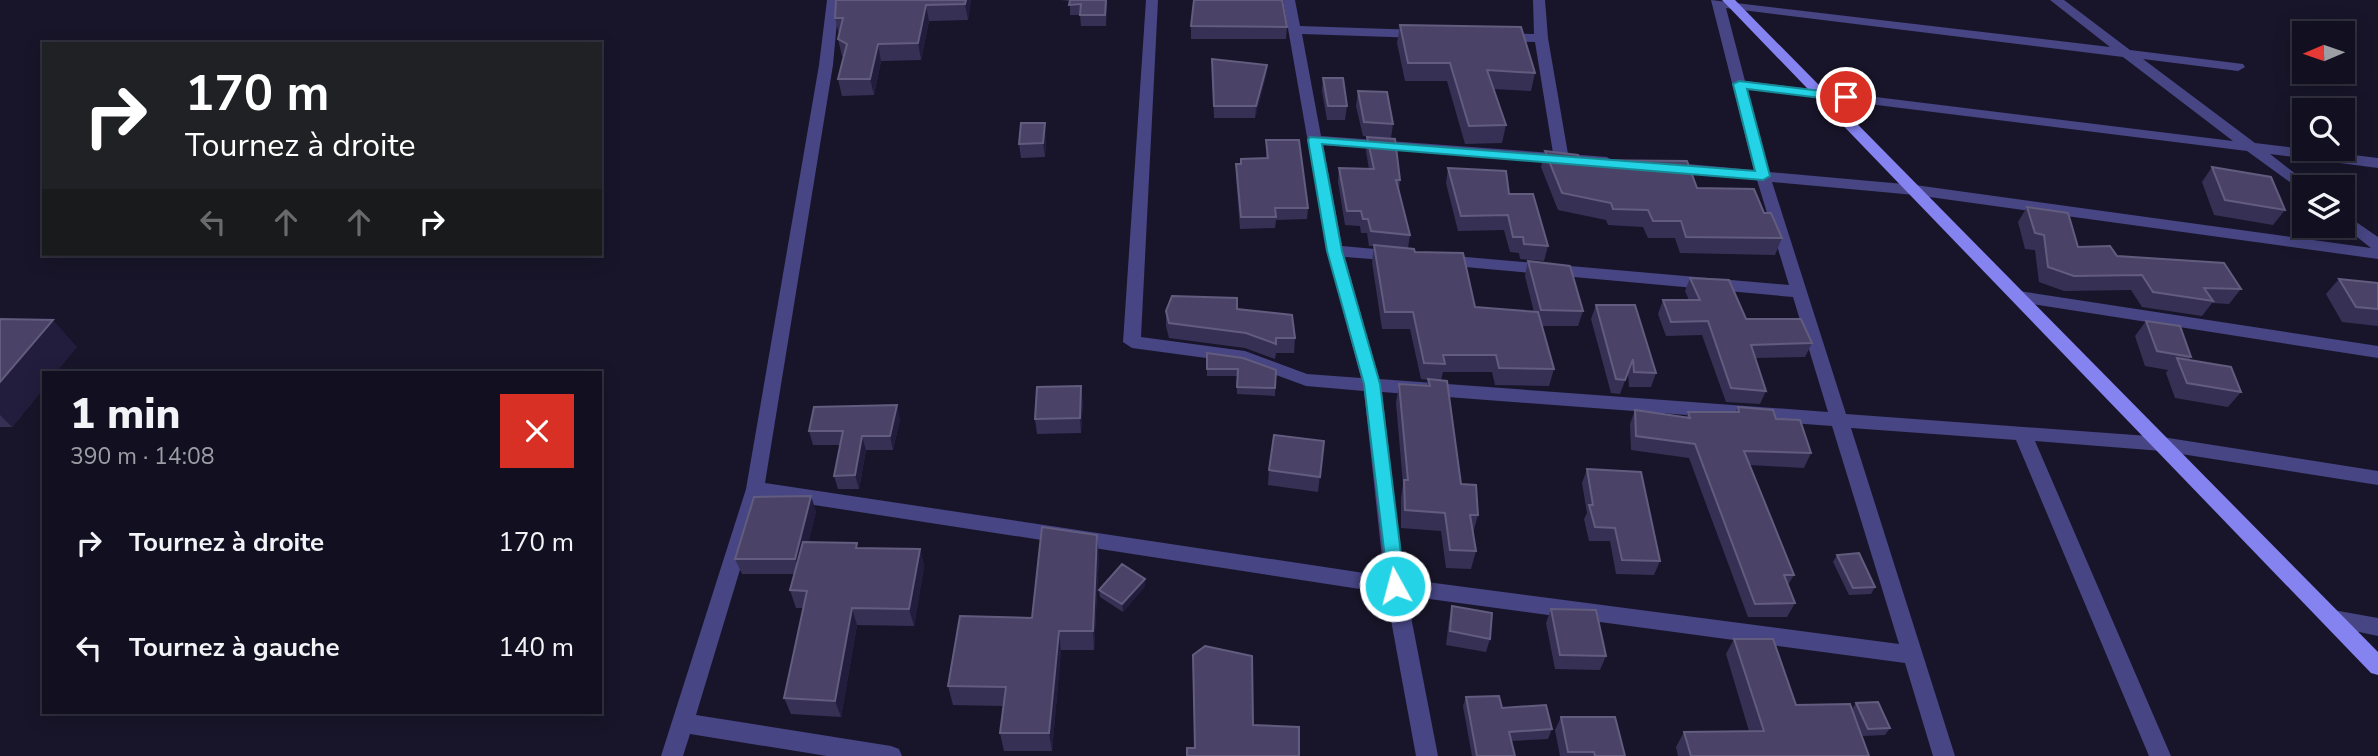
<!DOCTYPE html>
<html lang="fr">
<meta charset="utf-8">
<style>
body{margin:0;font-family:"Nunito Sans",sans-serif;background:#1f1e2d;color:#f1f3f6;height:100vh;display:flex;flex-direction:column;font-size:26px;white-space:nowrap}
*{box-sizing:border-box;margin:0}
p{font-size:23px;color:#9c9da5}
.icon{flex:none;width:38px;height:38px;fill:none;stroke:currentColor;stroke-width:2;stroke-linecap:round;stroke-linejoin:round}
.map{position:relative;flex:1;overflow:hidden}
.drawer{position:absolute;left:42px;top:371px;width:560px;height:343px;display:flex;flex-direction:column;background:#121020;border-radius:0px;box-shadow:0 4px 18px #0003,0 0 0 2px #31303e}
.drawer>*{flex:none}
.hud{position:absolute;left:42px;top:42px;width:560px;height:214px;border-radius:0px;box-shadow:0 4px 18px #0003,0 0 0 2px #31303e;background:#202124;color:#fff;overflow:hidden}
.needle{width:46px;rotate:268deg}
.controls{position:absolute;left:2292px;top:21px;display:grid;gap:14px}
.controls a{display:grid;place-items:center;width:63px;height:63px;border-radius:0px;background:#121020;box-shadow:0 4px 18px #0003,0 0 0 2px #31303e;font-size:35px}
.pin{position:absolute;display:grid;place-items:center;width:60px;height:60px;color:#fff;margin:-30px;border:4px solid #fff;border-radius:50%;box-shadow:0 2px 7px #0007}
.me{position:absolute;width:77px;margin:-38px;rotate:353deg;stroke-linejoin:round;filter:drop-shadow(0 0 5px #0008)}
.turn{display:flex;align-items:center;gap:24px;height:147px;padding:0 28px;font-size:32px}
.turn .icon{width:91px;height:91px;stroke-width:2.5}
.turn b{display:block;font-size:49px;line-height:60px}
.lanes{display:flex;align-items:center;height:66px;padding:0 28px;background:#0003;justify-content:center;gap:35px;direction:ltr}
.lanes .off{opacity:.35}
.round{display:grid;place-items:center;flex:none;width:74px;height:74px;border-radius:0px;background:#1f1e2d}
.summary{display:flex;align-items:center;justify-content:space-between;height:119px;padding:0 28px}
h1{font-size:42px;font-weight:800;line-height:52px}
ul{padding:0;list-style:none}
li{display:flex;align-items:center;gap:21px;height:105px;padding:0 28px}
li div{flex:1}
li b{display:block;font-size:26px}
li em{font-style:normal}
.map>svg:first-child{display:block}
</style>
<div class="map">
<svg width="2378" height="756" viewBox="0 0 2378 756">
<rect width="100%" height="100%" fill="#18152a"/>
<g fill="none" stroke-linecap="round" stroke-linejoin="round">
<path fill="#474583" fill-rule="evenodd" d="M827,0H839L833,65L765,483L1384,576L1364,391L1306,386L1243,363L1132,348L1123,342L1146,0H1158L1141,337L1245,351L1307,374L1361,378L1327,251L1283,0H1295L1300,26L1420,30L1427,34L1420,38L1302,34L1321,136L1553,153L1535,42L1501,41L1494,37L1501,33L1534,34L1533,0H1545L1548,38L1568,154L1607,157L1614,162L1612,165L1323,145L1342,246L1397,251L1405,256L1397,261L1345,257L1379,379L1828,412L1793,297L1443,265L1435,260L1443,255L1789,285L1757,180L1666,172L1659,167L1666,162L1754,170L1711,0L2110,47L2050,0H2064L2130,50L2243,64L2245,67L2238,71L2143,59L2255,143L2378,158V168L2270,154L2310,185L2312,187H2305V193L2247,151L1747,89L1769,172L1915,185L2371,248L2343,226V213L2378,237V259L1915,195L1772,182L1846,414L2162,437L2378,471V485L2162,451L2035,441L2171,756H2149L2016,440L1851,428L1955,756H1933L1905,663L1407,596L1438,756H1416L1386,593L762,497L696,715L891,746L899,749L902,756H827L690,734L683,756H661L746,489L819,65ZM1726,8L2123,57L2233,141L1745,81ZM1382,392L1832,426L1899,644L1404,579Z
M2019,291L2378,346V358L2013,301L2011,297Z
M2333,610L2378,618V636L2326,625L2323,619L2326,613Z"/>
<path fill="#8583f0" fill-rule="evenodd" d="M1722,0H1735L2378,652V675L2371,673Z"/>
</g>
<path fill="#373055" d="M836,0H971L968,20L929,21L921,60L881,61L874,95L842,96L838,79L844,57L842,56L838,39L839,34L835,18Z
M1060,0H1107L1106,26H1081L1080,15H1070V1Z
M1400,25L1535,73L1531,91L1493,89L1506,125L1502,143L1465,144L1447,81H1405L1397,43Z
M1191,26L1287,27L1286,39H1191Z
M1212,59L1267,65L1266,76L1255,118H1214Z
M1323,78L1347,106L1345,120H1327L1322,91Z
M1358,91L1393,124L1391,138L1363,136L1356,106Z
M1046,137L1045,157L1021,158L1019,144Z
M1367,137L1400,180L1399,190L1410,235L1408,248L1415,252L1475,307L1534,312L1525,276L1528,261L1583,311L1578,326H1542L1554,369L1549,386L1495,385L1492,372H1443L1441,380L1461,484L1478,515L1473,533L1476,551L1471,569L1446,568L1441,531L1401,528V498L1403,484L1396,403L1399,384L1427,385L1428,380L1421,379L1410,329H1382L1372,262L1374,246H1369L1367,233H1361L1360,226L1345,225L1338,182L1339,168L1369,169L1366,151Z
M1266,140L1308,208L1307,219L1276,220L1275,228L1240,229L1236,176V164H1241V159L1266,158Z
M1545,151L1697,188L1764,213L1782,238L1775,255L1680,253L1675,238H1648L1643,227L1608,225L1606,220L1558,210L1541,167Z
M2212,167L2285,210L2273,225L2214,215L2202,182Z
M1448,168L1509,194L1548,246L1544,261L1520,259L1519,253L1510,252L1504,230L1458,231L1446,183Z
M2027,207L2078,247L2117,256L2241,289L2229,304L2212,303L2202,316L2142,307L2131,290L2064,291L2039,282L2035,250L2025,249L2018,222Z
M1690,278L1746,319L1812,343L1805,357L1755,358L1766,391L1760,404L1726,402L1702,335L1666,336L1658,314L1663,300H1689L1685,291Z
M2339,279L2378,283V326L2342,322L2326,294Z
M1596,305L1656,373L1651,387H1629L1628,373L1620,394L1611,393L1591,319Z
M1166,311L1295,338L1294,353H1276L1275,359L1245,348L1169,338L1166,326Z
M0,319L77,347L44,373V388L12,427H0Z
M2146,321L2191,357L2188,360L2241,392L2228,407L2175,398L2166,373L2168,370L2145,366L2135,336Z
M1207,353L1276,370L1275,396L1237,394V376H1207Z
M1083,401L1081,433L1037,434L1035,419Z
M1738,407L1776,419L1811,453L1804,468L1750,465L1794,575L1788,585L1795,603L1787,617H1748L1689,458L1631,450L1630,424L1635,410L1686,417L1688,412H1735Z
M900,419L893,450H866L859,489H838L834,476L840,445H813L809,431Z
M1324,441L1318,492L1268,485L1269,470Z
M1587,469L1660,561L1654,575L1616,574L1610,541H1589L1584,519L1587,513L1582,483Z
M816,511L808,543L859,548L920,549L924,566L914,626L857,625L841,717L791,714L784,698L803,608H796L790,590L794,574H742L735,559Z
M1099,555L1094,650H1061L1052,751H1004L1000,733L1004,706L953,705L948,686L1032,618Z
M1837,555L1875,587L1871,594L1849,595L1833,562Z
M1145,579V586L1123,612L1100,597L1099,590Z
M1452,606L1490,639L1486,652L1446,645L1449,620Z
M1551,609L1606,656L1600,670L1555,669L1546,623Z
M1734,639L1796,705L1852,709L1856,703L1890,728L1885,735L1863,736L1855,718L1869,756H1678L1676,747L1684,732L1749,731L1726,654Z
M1466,697L1552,729L1548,739L1511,741L1515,756H1472L1463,706Z
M1561,717L1625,756H1560L1555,730Z"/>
<path fill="#231d3d" d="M966,0H971L968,20L965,4Z
M926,5L929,21L921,60L918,43Z
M878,44L881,61L874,95L870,79Z
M1267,65L1266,76L1255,118L1256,106Z
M1045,123L1046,137L1045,157L1043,143Z
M53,320L77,347L56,373H44V388L12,427L0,415V382Z
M1081,386L1083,401L1081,433L1080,418Z
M897,405L900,419L893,450L890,436Z
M862,436L866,450L859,489L855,475Z
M811,496L816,511L801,574L795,559Z
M1097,535L1099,555L1094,650L1093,631Z
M920,549L924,566L914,626L909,609Z
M1145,579V586L1123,612L1122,604Z
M852,608L857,625L841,717L835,701Z
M1059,631L1061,650L1052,751L1049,733Z"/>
<path fill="#4a4367" stroke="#625c7e" stroke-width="2" d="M836,0H966L965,4L926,5L918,43L878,44L870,79H838L847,44L838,39L843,18H835Z
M1070,0H1106L1105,15H1080L1081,4L1069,5Z
M1194,0H1282L1287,27L1191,26Z
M1400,25L1521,27L1535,73L1487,70L1506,125L1469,126L1450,63H1408Z
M1212,59L1267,65L1256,106H1214Z
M1323,78H1343L1347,106H1328Z
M1358,91L1387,92L1393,124L1364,122Z
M1021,123H1045L1043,143L1019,144Z
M1367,137L1395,139L1400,180H1396L1410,235L1371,231L1368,219H1363L1361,211H1347L1339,168L1374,169Z
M1266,140H1299L1308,208H1275L1276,217H1241L1236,164H1241V159L1268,158Z
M1545,151L1578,155L1580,160L1687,161L1697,188L1754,189L1764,213H1771L1782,238L1686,237L1681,221H1653L1648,210L1613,209L1611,203L1562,193Z
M2212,167L2271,177L2285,210L2225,200Z
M1448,168L1506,171L1509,194H1533L1548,246L1524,244L1523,237H1513L1508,215L1461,216Z
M2027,207L2068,213L2078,247L2110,246L2117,256L2224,263L2241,289L2204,288L2213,301L2153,292L2142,275L2074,276L2048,267L2044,235L2035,233Z
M1374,245L1414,249L1415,252L1463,253L1475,307L1538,312L1554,369L1499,368L1496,355H1443L1445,364L1424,363L1413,312H1385Z
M1528,261L1570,266L1583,311L1541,310Z
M1690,278L1729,280L1746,319H1801L1812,343L1751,345L1766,391L1731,388L1708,321L1671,322L1663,300H1700Z
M2339,279L2378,283V309L2356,307Z
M1172,296L1237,298V309L1292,315L1295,338H1276V344L1246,333L1169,323L1166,311Z
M1596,305H1635L1656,373L1634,372L1633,359L1625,380L1616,379Z
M0,319L53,320L0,382Z
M2146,321L2180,326L2191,357L2157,351Z
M1207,353L1243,358L1276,370L1275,388L1237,387L1238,369H1207Z
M2177,358L2231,367L2241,392L2187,383Z
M1428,379L1447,381L1461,484L1476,485L1478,515H1470L1476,551L1450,550L1445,513L1405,510L1404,480H1408L1399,384L1430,386Z
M1081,386L1080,418L1035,419L1037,387Z
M897,405L890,436H862L855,475L834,476L843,431H809L814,407Z
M1738,407L1773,410L1776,419L1800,420L1811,453L1744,451L1794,575H1784L1795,603L1755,604L1695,444L1636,436L1635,410L1690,418L1688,412H1739Z
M1274,435L1324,441L1320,477L1269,470Z
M1587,469L1641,472L1660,561L1622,560L1615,528L1595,527L1589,505H1593Z
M811,496L795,559H735L754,497Z
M1042,527L1097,535L1093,631H1059L1049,733H1000L1006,687L948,686L960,616L1032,618Z
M803,542L857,543L856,548L920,549L909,609L852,608L835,701L784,698L807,591L790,590Z
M1859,553L1875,587L1853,588L1837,555Z
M1122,564L1145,579L1122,604L1099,590Z
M1452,606L1492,613L1490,639L1450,631Z
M1551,609L1596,610L1606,656L1560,655Z
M1734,639H1773L1796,705L1850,704L1869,756H1691L1684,732L1764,731Z
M1205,646L1252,656L1253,725L1299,727V756H1187V748H1195L1193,655Z
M1499,696L1502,708L1546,705L1552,729L1509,732L1515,756H1477L1466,697Z
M1878,702L1890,728L1868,729L1856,703Z
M1561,717H1615L1625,756H1595L1594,752H1568Z"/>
<path fill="#24d3e5" stroke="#178995" stroke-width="2" d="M1739,81L1846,94L1853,97L1846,101L1747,89L1770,176L1763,180L1322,144L1342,251L1380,384L1405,586L1402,591L1395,593L1389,591L1364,384L1327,251L1308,140L1310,137L1755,171L1733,84Z"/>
</svg>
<div class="controls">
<a><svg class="needle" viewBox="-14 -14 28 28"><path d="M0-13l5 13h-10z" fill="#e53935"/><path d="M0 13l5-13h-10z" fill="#9c9da5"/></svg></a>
<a><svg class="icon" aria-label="search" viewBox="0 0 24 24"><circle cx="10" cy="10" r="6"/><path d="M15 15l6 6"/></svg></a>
<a><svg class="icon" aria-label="layers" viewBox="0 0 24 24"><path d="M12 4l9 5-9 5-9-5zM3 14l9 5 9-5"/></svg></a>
</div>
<div class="pin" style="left:1846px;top:97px;background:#d93025"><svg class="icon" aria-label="arrive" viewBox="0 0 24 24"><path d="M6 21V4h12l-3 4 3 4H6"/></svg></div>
<svg class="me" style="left:1395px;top:586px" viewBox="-20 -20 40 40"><circle r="17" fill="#24d3e5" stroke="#fff" stroke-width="3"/><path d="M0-11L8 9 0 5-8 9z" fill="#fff"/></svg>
<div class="hud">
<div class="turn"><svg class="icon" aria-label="right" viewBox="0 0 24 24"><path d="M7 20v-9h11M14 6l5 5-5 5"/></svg><div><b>170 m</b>Tournez à droite</div></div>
<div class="lanes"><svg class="icon off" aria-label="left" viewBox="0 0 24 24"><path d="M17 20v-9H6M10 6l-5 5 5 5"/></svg><svg class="icon off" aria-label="ahead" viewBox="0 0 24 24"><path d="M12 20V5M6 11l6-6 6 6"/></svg><svg class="icon off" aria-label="ahead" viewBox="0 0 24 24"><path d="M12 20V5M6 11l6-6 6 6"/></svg><svg class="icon" aria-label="right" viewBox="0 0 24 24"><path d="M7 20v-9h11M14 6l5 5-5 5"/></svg></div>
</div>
<section class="drawer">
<div class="summary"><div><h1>1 min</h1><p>390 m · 14:08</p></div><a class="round" style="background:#d93025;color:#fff"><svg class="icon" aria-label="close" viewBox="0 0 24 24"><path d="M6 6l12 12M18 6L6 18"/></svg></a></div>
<ul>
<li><svg class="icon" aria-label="right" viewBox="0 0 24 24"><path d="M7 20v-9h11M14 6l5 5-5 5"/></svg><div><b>Tournez à droite</b></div><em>170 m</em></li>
<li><svg class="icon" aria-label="left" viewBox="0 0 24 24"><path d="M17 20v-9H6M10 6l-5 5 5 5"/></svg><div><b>Tournez à gauche</b></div><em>140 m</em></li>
</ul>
</section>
</div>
